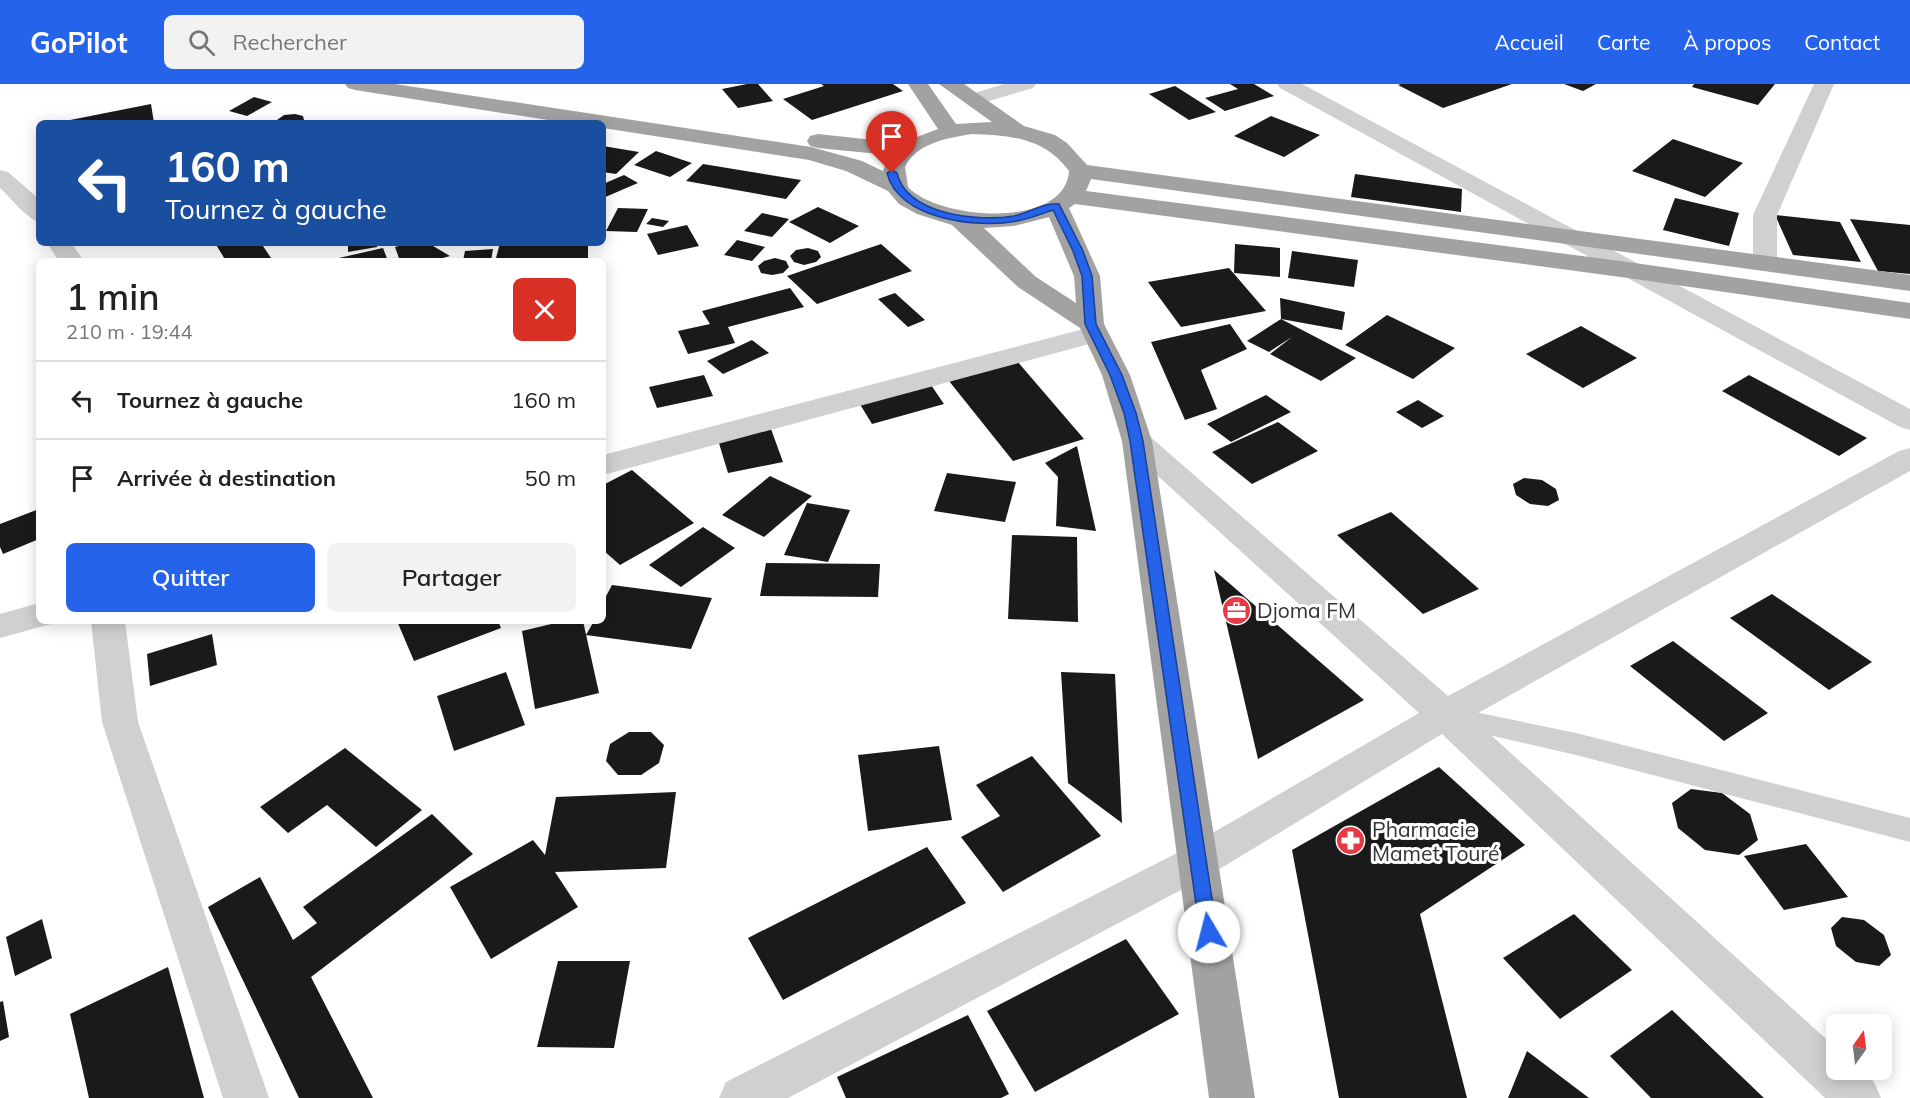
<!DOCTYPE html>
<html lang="fr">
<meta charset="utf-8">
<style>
body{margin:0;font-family:Mulish,sans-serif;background:#f2f2f2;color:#222;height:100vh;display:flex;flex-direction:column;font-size:22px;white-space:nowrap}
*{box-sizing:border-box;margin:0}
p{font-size:20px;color:#767676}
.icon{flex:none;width:33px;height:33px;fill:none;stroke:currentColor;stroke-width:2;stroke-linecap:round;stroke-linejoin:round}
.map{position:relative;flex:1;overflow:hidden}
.sheet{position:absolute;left:36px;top:174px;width:570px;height:366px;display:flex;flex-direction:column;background:#fff;border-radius:9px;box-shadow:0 3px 15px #0003}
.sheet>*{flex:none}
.banner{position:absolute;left:36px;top:36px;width:570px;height:126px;border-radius:9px;box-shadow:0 3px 15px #0003;background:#1a4fa0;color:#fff;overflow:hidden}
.needle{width:39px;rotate:14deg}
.controls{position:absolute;left:1826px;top:930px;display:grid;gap:12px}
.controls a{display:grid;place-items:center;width:66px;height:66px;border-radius:9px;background:#fff;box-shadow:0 3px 15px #0003;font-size:30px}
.pin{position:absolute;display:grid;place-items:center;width:51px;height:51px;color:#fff;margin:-62px -26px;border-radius:50% 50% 50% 0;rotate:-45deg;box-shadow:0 0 6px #0007}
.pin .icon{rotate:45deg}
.me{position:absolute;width:66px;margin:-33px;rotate:352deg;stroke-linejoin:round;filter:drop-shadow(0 0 4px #0008)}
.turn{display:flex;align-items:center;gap:21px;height:126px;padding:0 30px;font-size:27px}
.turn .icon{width:78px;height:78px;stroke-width:2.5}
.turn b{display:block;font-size:42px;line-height:51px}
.round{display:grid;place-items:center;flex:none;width:63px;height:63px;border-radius:9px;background:#f2f2f2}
.headline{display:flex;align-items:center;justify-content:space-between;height:102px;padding:0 30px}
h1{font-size:36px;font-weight:600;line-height:45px}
.button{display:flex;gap:12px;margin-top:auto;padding:12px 30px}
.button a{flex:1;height:69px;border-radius:9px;background:#2563eb;color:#fff;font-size:24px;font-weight:600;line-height:69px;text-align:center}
.button a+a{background:#f2f2f2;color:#222}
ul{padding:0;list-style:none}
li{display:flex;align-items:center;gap:18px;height:78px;padding:0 30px;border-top:2px solid #e0e0e0}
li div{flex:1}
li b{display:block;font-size:22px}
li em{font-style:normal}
header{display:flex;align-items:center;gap:36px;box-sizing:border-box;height:84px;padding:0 30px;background:#2563eb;color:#fff}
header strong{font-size:28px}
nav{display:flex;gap:33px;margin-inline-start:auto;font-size:21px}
.search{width:420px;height:54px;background:#f2f2f2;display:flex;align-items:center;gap:15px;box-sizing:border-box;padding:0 21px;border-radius:9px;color:#767676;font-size:22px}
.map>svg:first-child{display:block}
</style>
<header>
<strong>GoPilot</strong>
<div class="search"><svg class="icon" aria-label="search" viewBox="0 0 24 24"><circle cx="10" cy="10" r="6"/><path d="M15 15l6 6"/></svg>Rechercher</div>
<nav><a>Accueil</a><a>Carte</a><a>À propos</a><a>Contact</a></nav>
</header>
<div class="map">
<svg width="1910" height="1014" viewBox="0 0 1910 1014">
<rect width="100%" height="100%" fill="#fff"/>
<path fill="#1a1a1a" d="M747,0H758L773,17L738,24L722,5Z
M821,0H893L903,7L812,36L783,15L824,2Z
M1230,0H1254L1274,12L1225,27L1205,14L1238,5Z
M1401,0H1512L1443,24L1398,1Z
M1564,0H1596L1583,7Z
M1694,0H1775L1758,21L1692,3Z
M1175,2L1216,28L1189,36L1149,10Z
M254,13L272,18L247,32L229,27Z
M151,20L154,39H60V38Z
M295,30L303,32L304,36L299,39H277V36L284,31Z
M1271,32L1320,51L1284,73L1234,52Z
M1673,55L1743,79L1705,113L1632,87Z
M603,62L639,68L616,90L603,88Z
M656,67L692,79L670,93L634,81Z
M703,80L801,96L786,115L686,97Z
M1355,90L1462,105L1461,128L1351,113Z
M624,91L638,99L603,114V100Z
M1675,114L1739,129L1729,162L1663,146Z
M818,123L859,142L830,159L789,138Z
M618,124L648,125L637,148L606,147Z
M762,129L789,135L772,153L744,147Z
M1775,131L1840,138L1861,178L1793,171Z
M652,134L669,137L663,143L646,140Z
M1850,135L1910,141V190L1878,187Z
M687,141L699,162L658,171L647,150Z
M737,156L765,163L752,177L724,171Z
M215,159H261L273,177H226Z
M348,159H377V163L348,168Z
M410,159H428L450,172L432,177H400L395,163Z
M500,159H588V176L496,174Z
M881,160L912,187L817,220L787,192Z
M1235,160L1280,164V193L1234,189Z
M383,164L388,177H330V176Z
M808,164L818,167L821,173L816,178L804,181L794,178L790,172L796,166Z
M493,165L491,177H463L465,167Z
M1292,167L1358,176L1354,203L1288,194Z
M775,174L786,177L789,183L783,189L772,191L761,189L758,182L764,177Z
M1229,184L1266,227L1181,243L1148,198Z
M790,204L804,223L728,243L735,259L688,270L678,247L710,240L702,227Z
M895,209L925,236L908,243L878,215Z
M1280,214L1345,228L1342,246L1281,235L1356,274L1321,297L1270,270L1292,253L1269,268L1247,257L1281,235Z
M1387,231L1455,264L1413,295L1345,261Z
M1230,240L1247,265L1201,286L1217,325L1185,336L1151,258Z
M1581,242L1637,274L1583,304L1526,270Z
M752,256L769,269L723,290L707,277Z
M1017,277L1084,355L1013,377L949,297Z
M704,291L713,312L657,324L649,303Z
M1749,291L1867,354L1839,372L1722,307Z
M929,298L944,320L872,340L858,317Z
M1266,311L1291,328L1231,358L1207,340Z
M1418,316L1444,332L1422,344L1396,328Z
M1278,338L1318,367L1252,400L1212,368Z
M771,345L783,378L728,389L718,356Z
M1077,362L1096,447L1056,442L1058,393L1045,379Z
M632,386L694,439L620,481L603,466V401Z
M947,389L1016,398L1005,438L934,427Z
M770,392L812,412L764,453L722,431Z
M1524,394L1542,396L1556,405L1559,416L1548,422L1530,420L1516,411L1513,400Z
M807,419L850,426L828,478L784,471Z
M39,425V455L3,470L0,463V440Z
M1391,428L1479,505L1423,530L1337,451Z
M703,443L735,464L681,503L649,481Z
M1012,451L1077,453L1078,538L1008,535Z
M766,479L880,480L878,513L760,512Z
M1214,486L1364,616L1258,675Z
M612,501L712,514L691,565L586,551L594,537H603V518Z
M1772,510L1872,578L1829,606L1730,534Z
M397,537H498L501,544L414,577Z
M564,537H583L599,609L535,625L522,547Z
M212,550L217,581L150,602L147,570Z
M1673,557L1768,629L1724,657L1630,582Z
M506,588L525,641L454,667L437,612Z
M1061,588L1115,590L1122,739L1068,699Z
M629,648H651L664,661L659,679L641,691H618L606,677L610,660Z
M939,662L952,736L868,747L858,671Z
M345,664L422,726L376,763L327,721L288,749L260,723Z
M1032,672L1101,752L1003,808L961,753L1000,732L976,701Z
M1439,683L1525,761L1420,830L1467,1014H1339L1292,766Z
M1691,705L1722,709L1750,730L1758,756L1739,771L1705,766L1678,744L1672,719Z
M676,708L666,784L555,788L578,823L491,875L450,803L533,756L545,771L556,713Z
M432,730L473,770L311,893L373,1014H299L208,823L260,793L293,856L317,839L303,823Z
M1806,760L1848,813L1784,826L1744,772Z
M927,763L966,819L783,916L748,854Z
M1574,830L1632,886L1560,935L1503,874Z
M1842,833L1864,836L1884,851L1891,871L1879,882L1856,878L1836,862L1831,844Z
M42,835L52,874L15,892L6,853Z
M1126,855L1179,930L1035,1008L987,927Z
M558,877H630L614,964L537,963Z
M168,883L204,1014H89L70,930Z
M3,917L9,953L0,957V918Z
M1672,926L1764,1014H1651L1610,972Z
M968,931L1009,1010L1001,1014H846L837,993Z
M1527,967L1589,1014H1508Z"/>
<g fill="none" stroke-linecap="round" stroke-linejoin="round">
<path fill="#d0d0d0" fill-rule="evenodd" d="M1446,622L1576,649L1910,734V758L1576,671L1437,639L1433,632L1437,625Z"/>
<path fill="#d0d0d0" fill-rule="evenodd" d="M1004,0H1036L1033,4L975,21L968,19L965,15L968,11Z
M1277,0H1302L1910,325V346L1900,343L1280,4Z
M1814,0H1834L1777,131V179L1774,184L1765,186L1756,184L1753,179V131Z
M0,86L8,88L39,115V138C27,135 11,114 0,104Z
M47,159H71L84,177H59Z
M1095,242L1104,244L1108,250L1104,256L603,391V371Z
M1137,348L1147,350L1448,612L1899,367L1910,364V387L1471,633L1836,964V986H1860L1874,998L1881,1014H1825L1442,650L1213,789L788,1014H719L726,998L1185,765L1419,629L1127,364L1122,357L1127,350Z
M39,519V537H52L51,540L0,554V530Z
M91,537H125L138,638L269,1014H223L102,638Z"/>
<path fill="#a2a2a2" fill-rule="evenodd" d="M345,0H395L811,63L862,77L883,87L889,71L818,64L810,62L807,57L810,52L818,50L901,59L938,45L908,0H928L956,40L992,38L939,0H964L1024,42L1055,51L1067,59L1087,81L1910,191V207L1091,95L1086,107L1628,178L1910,219V235L1628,194L1075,120L1069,124L1100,192L1104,240L1130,291L1152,357L1255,1014H1209L1122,357L1102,291L1080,244L1018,203L952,141L917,130L899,120L888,107L846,87L809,76L603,44V39H567L355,6L348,4ZM972,50C1010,51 1045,54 1069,87C1065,146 939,136 908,103L905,83C916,59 948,54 972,50ZM1049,133L1074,192L1076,219L1036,193L984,144L1014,142Z"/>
</g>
<path fill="#2563eb" stroke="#184099" stroke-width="1.5" d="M892,86L897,89C907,131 978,138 1014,132C1029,129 1044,118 1059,120L1083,167L1092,192L1096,240L1122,291L1136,329L1143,357L1217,848L1215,853L1209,856L1202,853L1200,848L1130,357L1124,329L1110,291L1085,240L1082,192L1073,167L1053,126C1041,130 1029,135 1017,137C977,145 898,135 887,89Z"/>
<defs>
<symbol id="office-disc" viewBox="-11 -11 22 22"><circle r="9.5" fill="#e63946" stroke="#fff"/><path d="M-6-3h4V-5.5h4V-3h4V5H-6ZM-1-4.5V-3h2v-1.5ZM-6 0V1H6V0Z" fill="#fff"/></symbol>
<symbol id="pharmacy-disc" viewBox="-11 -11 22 22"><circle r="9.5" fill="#e63946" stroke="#fff"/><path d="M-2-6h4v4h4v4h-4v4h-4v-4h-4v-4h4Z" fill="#fff"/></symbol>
</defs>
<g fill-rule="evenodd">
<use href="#office-disc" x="1220" y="510" width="33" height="33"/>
<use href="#pharmacy-disc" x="1334" y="740" width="33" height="33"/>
</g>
<g text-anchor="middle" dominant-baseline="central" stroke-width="6" stroke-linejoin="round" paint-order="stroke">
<g font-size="21" fill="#333" stroke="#fff" text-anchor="start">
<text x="1257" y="526">Djoma FM</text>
<text x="1372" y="745">Pharmacie<tspan x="1372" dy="24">Mamet Touré</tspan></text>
</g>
</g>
</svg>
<div class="controls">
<a><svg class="needle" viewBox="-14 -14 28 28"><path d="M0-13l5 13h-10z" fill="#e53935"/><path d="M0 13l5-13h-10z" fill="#767676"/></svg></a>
</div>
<div class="pin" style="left:892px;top:89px;background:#d93025"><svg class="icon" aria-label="arrive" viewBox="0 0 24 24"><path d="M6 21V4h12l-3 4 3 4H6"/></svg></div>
<svg class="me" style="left:1209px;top:848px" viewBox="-20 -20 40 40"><circle r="19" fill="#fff"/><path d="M0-13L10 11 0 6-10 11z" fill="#2563eb"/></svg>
<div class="banner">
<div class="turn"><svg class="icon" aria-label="left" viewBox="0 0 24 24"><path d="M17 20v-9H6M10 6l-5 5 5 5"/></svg><div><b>160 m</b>Tournez à gauche</div></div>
</div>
<section class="sheet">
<div class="headline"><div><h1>1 min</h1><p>210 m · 19:44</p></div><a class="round" style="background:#d93025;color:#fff"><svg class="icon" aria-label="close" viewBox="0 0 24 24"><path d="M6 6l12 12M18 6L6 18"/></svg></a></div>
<ul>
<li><svg class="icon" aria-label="left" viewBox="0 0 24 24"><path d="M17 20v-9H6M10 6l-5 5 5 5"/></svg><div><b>Tournez à gauche</b></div><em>160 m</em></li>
<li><svg class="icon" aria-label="arrive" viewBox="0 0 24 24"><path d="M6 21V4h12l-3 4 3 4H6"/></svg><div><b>Arrivée à destination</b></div><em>50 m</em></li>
</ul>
<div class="button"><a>Quitter</a><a>Partager</a></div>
</section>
</div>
